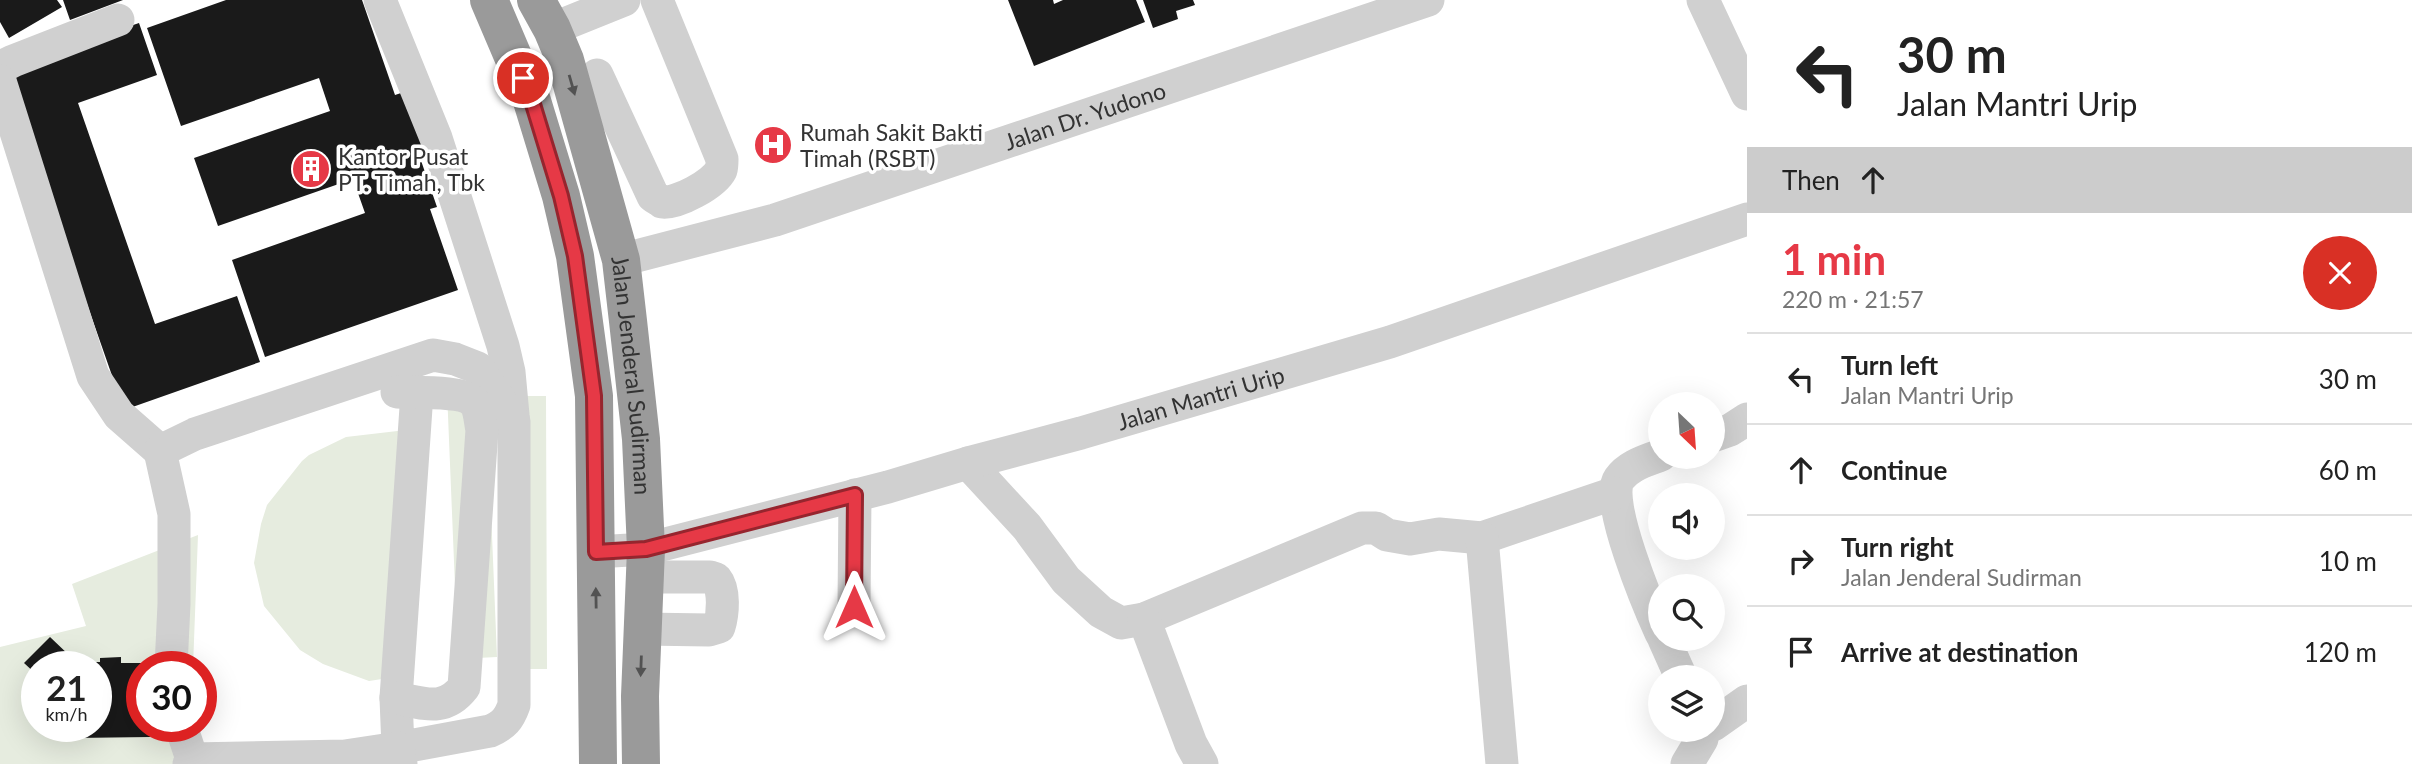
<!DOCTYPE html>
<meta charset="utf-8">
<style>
body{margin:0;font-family:Lato,sans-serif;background:#f2f2f2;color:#222;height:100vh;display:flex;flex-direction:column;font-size:26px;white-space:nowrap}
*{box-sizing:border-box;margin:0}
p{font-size:23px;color:#767676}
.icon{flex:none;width:38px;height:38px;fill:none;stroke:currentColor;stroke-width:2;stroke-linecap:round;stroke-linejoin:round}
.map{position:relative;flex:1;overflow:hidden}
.side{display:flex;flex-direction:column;background:#fff;width:665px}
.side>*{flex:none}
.banner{background:#fff;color:#222;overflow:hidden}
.needle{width:46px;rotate:155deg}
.tools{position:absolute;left:1648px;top:392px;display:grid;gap:14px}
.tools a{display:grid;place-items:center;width:77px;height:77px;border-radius:50%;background:#fff;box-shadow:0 7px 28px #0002;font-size:35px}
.speed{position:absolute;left:21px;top:651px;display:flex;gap:14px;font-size:35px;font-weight:700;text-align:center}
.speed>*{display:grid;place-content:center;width:91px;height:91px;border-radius:50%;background:#fff;box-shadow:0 7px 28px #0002;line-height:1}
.speed small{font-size:18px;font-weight:400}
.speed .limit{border:10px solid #d22;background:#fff;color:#111}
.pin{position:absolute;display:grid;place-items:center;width:60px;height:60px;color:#fff;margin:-30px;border:4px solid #fff;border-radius:50%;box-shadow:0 2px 7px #0007}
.me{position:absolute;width:77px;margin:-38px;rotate:0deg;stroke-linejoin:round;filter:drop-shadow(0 0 5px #0008)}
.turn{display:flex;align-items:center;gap:24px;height:147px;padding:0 35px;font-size:32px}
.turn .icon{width:91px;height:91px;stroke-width:2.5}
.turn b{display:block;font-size:49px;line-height:60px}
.then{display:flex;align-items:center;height:66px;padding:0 35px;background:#0003;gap:14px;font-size:26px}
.round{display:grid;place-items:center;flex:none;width:74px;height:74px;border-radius:37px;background:#f2f2f2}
.summary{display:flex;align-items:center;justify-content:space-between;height:119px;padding:0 35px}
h1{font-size:42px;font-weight:700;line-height:52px;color:#e63946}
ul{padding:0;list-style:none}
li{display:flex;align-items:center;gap:21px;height:91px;padding:0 35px;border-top:2px solid #e0e0e0}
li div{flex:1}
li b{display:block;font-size:26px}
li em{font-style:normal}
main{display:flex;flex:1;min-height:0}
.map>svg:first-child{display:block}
</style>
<main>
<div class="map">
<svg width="1747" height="764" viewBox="0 0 1747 764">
<rect width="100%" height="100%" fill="#fff"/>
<path fill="#e6ecdf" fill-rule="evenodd" d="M486,389L497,657L458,659L447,391Z
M503,396H546L547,669H504Z
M406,430L408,675L369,681L323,664L300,650L264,606L254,563L261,524L267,505L302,461L309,455L346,437Z
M198,535L193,667H142V726H191L186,764H0V647L86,626L72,584ZM37,667H96V726H37Z"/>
<path fill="#1a1a1a" d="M0,0H57L62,7L9,38L0,22Z
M63,0H123L70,20Z
M226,0H362L395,95L413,89L431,142L416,146L437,207L430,209L458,290L265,357L232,260L365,213L353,179L218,226L194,158L330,111L319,78L181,126L147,28Z
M1008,0H1053L1054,4L1063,0H1136L1145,22L1034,66Z
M1143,0H1193L1195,5L1176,11L1178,19L1153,28Z
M139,23L157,75L78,103L155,324L237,296L260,362L124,410L5,69Z
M50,637L71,657L61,667H37V675L24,663Z
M121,657V663H149V667H142V726H150V737L74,738L73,726H96V667H72V662H100V658Z"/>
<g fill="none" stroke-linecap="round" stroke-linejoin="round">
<g stroke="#d0d0d0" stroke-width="33">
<path d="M380,0L436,138L503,346L509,372L513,415"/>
<path d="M1703,0L1747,94"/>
<path d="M552,29L624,0"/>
<path d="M0,72L5,65L13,61L118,20"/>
<path d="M597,75L653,196C654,197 661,201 662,202C677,204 714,184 721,170C722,167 722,163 722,159L657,0"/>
<path d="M0,81L93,376L119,415L160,451"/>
<path id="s1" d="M621,260L775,220L1428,0"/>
<path d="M1713,436L1730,430L1747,419"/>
<path d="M1661,455C1646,461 1629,465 1619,479C1604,500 1649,607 1661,633"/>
<path d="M968,463L1027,527L1066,580L1101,612L1121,623L1144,619L1362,528H1376L1387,535L1410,539L1439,534L1482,538L1615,493"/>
<path d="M1482,538L1502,764"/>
<path id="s2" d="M596,552L646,549L888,487L968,463L1081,433L1390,342L1747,219"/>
<path d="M854,607L855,495"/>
<path d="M1144,619L1191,744L1202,764"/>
<path d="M643,629L709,630L719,627C723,614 725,590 716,579L710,577H645"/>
<path d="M1664,639L1681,677"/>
<path d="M171,667L174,604V514L160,451L195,434L433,355L455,359L478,368L514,421V705C509,719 504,725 490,731L398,748L396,698L417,393"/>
<path d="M396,698C424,703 444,713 464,687L482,430C480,422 480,410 475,403C464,390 414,393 397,392"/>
<path d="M1713,725L1747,701"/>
<path d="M181,726L192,759L189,764"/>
<path d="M192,759L345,756L398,748L401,764"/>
<path d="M1687,764L1702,739L1703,730"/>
</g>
<g stroke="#9a9a9a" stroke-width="38">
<path d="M489,0L532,101L561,196L575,256L594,396L598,764"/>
<path id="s3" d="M536,0L552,29L565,60L621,260L628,321L641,439L646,549L640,696L641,764"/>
</g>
</g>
<defs><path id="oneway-solid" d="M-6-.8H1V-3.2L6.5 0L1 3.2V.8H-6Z" transform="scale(1.75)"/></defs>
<g fill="#525252">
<use href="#oneway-solid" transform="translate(572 85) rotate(74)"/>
<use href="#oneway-solid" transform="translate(596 598) rotate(-91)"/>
<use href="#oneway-solid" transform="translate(641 666) rotate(92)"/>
</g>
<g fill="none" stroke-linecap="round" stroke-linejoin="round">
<defs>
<path id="route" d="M523,78L532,101L561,196L575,256L594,396L596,552L646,549L855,495L854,607"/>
</defs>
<use href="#route" stroke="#96252e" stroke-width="18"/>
<use href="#route" stroke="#e63946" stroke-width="12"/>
</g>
<defs>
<symbol id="hospital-disc" viewBox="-11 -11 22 22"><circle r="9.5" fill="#e63946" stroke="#fff"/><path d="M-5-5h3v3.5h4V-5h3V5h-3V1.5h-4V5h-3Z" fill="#fff"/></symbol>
<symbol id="building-disc" viewBox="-11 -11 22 22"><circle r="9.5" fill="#e63946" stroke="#fff"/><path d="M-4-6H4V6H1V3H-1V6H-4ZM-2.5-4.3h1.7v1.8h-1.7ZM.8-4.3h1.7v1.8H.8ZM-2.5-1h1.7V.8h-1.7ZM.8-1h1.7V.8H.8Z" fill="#fff"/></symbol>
</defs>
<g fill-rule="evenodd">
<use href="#hospital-disc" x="751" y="123" width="44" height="44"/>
<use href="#building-disc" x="289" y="147" width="44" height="44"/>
</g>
<g text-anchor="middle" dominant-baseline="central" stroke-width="7" stroke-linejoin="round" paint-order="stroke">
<g font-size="23" fill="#333" stroke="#fff">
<text stroke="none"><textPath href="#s1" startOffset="486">Jalan Dr. Yudono</textPath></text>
<text stroke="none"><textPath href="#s3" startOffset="390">Jalan Jenderal Sudirman</textPath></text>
<text stroke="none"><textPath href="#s2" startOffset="625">Jalan Mantri Urip</textPath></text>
</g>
<g font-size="23" fill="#333" stroke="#fff" text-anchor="start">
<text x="800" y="132">Rumah Sakit Bakti<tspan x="800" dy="26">Timah (RSBT)</tspan></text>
<text x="338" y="156">Kantor Pusat<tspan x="338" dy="26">PT. Timah, Tbk</tspan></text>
</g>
</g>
</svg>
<div class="tools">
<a><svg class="needle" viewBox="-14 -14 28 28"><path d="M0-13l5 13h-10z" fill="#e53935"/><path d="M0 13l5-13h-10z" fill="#767676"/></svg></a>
<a><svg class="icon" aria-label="sound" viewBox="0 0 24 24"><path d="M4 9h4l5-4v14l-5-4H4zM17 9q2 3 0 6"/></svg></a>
<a><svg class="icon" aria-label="search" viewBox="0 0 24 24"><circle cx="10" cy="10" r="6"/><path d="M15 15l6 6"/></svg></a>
<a><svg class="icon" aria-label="layers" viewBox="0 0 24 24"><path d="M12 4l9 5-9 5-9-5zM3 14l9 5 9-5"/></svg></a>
</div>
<div class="speed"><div>21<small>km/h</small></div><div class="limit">30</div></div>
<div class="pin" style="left:523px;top:78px;background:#d93025"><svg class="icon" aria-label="arrive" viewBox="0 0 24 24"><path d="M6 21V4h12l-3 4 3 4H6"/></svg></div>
<svg class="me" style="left:854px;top:607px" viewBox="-20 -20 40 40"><path d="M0-17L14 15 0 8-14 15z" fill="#e63946" stroke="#fff" stroke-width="4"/></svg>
</div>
<section class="side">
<div class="banner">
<div class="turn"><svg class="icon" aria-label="left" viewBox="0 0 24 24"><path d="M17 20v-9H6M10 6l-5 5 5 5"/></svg><div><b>30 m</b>Jalan Mantri Urip</div></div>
<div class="then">Then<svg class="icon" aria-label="ahead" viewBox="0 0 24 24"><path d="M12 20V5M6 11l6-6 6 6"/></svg></div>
</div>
<div class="summary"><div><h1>1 min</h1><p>220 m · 21:57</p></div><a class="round" style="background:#d93025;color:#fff"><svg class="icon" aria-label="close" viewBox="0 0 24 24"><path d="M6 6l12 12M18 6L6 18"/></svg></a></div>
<ul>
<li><svg class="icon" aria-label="left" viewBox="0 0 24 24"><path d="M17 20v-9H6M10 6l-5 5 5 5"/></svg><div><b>Turn left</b><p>Jalan Mantri Urip</p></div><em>30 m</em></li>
<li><svg class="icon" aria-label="ahead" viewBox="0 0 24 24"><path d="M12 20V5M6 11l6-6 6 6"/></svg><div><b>Continue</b></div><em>60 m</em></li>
<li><svg class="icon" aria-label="right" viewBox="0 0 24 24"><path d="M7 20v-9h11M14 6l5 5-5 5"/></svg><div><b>Turn right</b><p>Jalan Jenderal Sudirman</p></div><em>10 m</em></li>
<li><svg class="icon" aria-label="arrive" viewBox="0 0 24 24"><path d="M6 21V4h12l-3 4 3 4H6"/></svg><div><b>Arrive at destination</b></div><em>120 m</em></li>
</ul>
</section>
</main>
